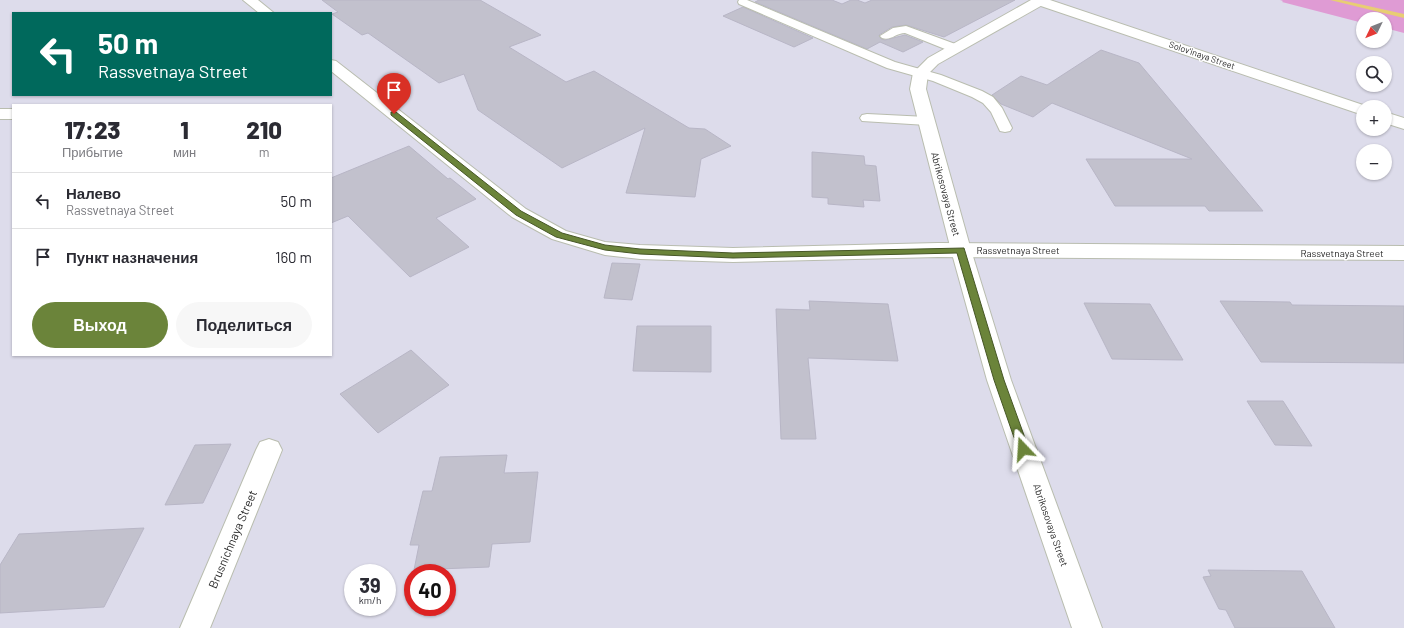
<!DOCTYPE html>
<html lang="ru">
<meta charset="utf-8">
<style>
body{margin:0;font-family:Barlow,sans-serif;background:#f7f7f7;color:#2b2b33;height:100vh;display:flex;flex-direction:column;font-size:15px;white-space:nowrap}
*{box-sizing:border-box;margin:0}
p{font-size:13px;color:#7c7c81}
.icon{flex:none;width:22px;height:22px;fill:none;stroke:currentColor;stroke-width:2;stroke-linecap:round;stroke-linejoin:round}
.map{position:relative;flex:1;overflow:hidden}
.side{position:absolute;left:12px;top:104px;width:320px;height:252px;display:flex;flex-direction:column;background:#fff;border-radius:0px;box-shadow:0 1px 3px #0004}
.side>*{flex:none}
.hud{position:absolute;left:12px;top:12px;width:320px;height:84px;border-radius:0px;box-shadow:0 1px 3px #0004;background:#00695c;color:#fff;overflow:hidden}
.needle{width:26px;rotate:227deg}
.tools{position:absolute;left:1356px;top:12px;display:grid;gap:8px}
.tools a{display:grid;place-items:center;width:36px;height:36px;border-radius:50%;background:#fff;box-shadow:0 1px 3px #0004;font-size:20px}
.speed{position:absolute;left:344px;top:564px;display:flex;gap:8px;font-size:20px;font-weight:700;text-align:center}
.speed>*{display:grid;place-content:center;width:52px;height:52px;border-radius:50%;background:#fff;box-shadow:0 1px 3px #0004;line-height:1}
.speed small{font-size:10px;font-weight:400}
.speed .limit{border:6px solid #d22;background:#fff;color:#111}
.pin{position:absolute;display:grid;place-items:center;width:34px;height:34px;color:#fff;margin:-41px -17px;border-radius:50% 50% 50% 0;rotate:-45deg;box-shadow:0 0 4px #0007}
.pin .icon{rotate:45deg}
.me{position:absolute;width:44px;margin:-22px;rotate:340deg;stroke-linejoin:round;filter:drop-shadow(0 0 3px #0008)}
.turn{display:flex;align-items:center;gap:14px;height:84px;padding:0 20px;font-size:18px}
.turn .icon{width:52px;height:52px;stroke-width:2.5}
.turn b{display:block;font-size:28px;line-height:34px}
.eta{display:flex;justify-content:space-evenly;align-items:center;height:68px;text-align:center}
.eta b{font-size:24px;font-weight:800;line-height:28px}
.action{display:flex;gap:8px;margin-top:auto;padding:8px 20px}
.action a{flex:1;height:46px;border-radius:24px;background:#6b843a;color:#fff;font-size:16px;font-weight:800;line-height:46px;text-align:center}
.action a+a{background:#f7f7f7;color:#2b2b33}
ul{padding:0;list-style:none}
li{display:flex;align-items:center;gap:12px;height:56px;padding:0 20px;border-top:1px solid #e1e1e2}
li div{flex:1}
li b{display:block;font-size:15px}
li em{font-style:normal}
.map>svg:first-child{display:block}
</style>
<div class="map">
<svg width="1404" height="628" viewBox="0 0 1404 628">
<rect width="100%" height="100%" fill="#dddceb"/>
<path fill="#df9bd4" d="M1280,0H1404V33L1385,28V19H1363V23L1282,2L1283,1Z"/>
<g fill="none" stroke-linecap="round" stroke-linejoin="round">
<path fill="#e8cd74" fill-rule="evenodd" d="M1330,0H1341L1404,14V18Z"/>
</g>
<path fill="#c2c1cd" stroke="#b8b6c6" d="M322,0H480L541,35L509,47L566,82L594,71L689,128L705,129L731,146L701,159L695,197L626,193L645,128L562,168L478,110L464,74L439,83L368,33L362,35L332,14L338,12Z
M759,0H832L842,4L851,0H857L865,3L872,0H1015L944,37L906,25L892,27L879,35L881,39L885,40L905,35L923,42L903,52L880,42L867,49L755,2Z
M743,7L813,38L794,47L723,16Z
M1101,50L1139,63L1263,211H1209L1205,206H1115L1086,159H1192L1052,103L1033,117L1001,104L992,95L1021,76L1047,85Z
M409,146L448,179L450,178L476,199L436,218L469,247L410,277L348,216L331,223V178Z
M812,152L864,156L865,165L876,166L880,201L863,200L864,207L828,204V198L812,197Z
M612,263L640,264L632,300L604,298Z
M809,301L888,304L898,361L808,358L816,439H781L776,309L810,310Z
M1220,301L1290,302L1292,305L1404,306V363L1261,362Z
M1084,303L1150,304L1183,360L1112,359Z
M637,326H711V372L633,371Z
M411,350L449,385L378,433L340,394Z
M1247,401H1283L1312,446L1275,445Z
M231,444L203,503L165,505L195,445Z
M507,455L504,473L538,472L530,542L492,544L489,567L414,570L419,545H410L423,491H432L440,457Z
M144,528L104,607L0,613V565L19,534Z
M1208,570L1302,571L1335,628H1235L1226,610L1219,609L1203,577L1211,576Z"/>
<g fill="none" stroke-linecap="round" stroke-linejoin="round">
<defs>
<path id="lane" d="M739,0H747L895,62L941,75L982,91L993,97L1002,108L1012,128L1010,131L1005,132L1000,131L991,112L983,103L972,97L933,81L887,68L739,4L738,2Z
M906,26L958,45L960,48L958,51H950L905,33C896,33 891,41 882,38L880,36L893,28Z
M867,114L927,117L932,118L934,121L932,124L927,125L862,121L860,118L862,115Z"/>
<path id="street" d="M243,0H258L274,13H259Z
M1034,0H1050L1369,107H1363V115L1357,113L1035,4Z
M331,60L336,61L526,209L566,231L605,242L640,245L733,248L938,243L1404,246V260L938,257L733,262L640,259L605,255L552,239L512,217L331,71Z
M0,109H13V119H0Z
M1385,112L1404,118V129L1385,123Z
M269,439L278,442L282,450L210,628H180L256,450L260,442Z"/>
<path id="secondary" d="M1031,0H1048L1046,3L938,64L928,74L926,89L971,250L1011,380L1102,628H1072L987,380L951,250L910,89L913,73L928,58Z"/>
</defs>
<use href="#lane" stroke="#b9bdaf" stroke-width="2"/>
<use href="#street" stroke="#b9bdaf" stroke-width="2"/>
<use href="#secondary" stroke="#b9bdaf" stroke-width="2"/>
<use href="#lane" fill="#fff" fill-rule="evenodd"/>
<use href="#street" fill="#fff" fill-rule="evenodd"/>
<use href="#secondary" fill="#fff" fill-rule="evenodd"/>
</g>
<path fill="#6b843a" stroke="#465626" d="M391,112H396L521,211L562,233L605,245L640,249L733,253L964,248L1004,380L1029,449L1027,452L1023,453L1020,452L1018,449L994,380L957,253L733,258L640,254L605,250L556,237L516,215L391,115Z"/>
<g text-anchor="middle" dominant-baseline="central" stroke-width="3" stroke-linejoin="round" paint-order="stroke">
<g font-size="9" fill="#292929" stroke="#fff">
<text transform="translate(1202 55) rotate(19)">Solov'inaya Street</text>
</g>
<g font-size="10" fill="#292929" stroke="#fff">
<text transform="translate(946 194) rotate(75)">Abrikosovaya Street</text>
<text x="1018" y="250">Rassvetnaya Street</text>
<text x="1342" y="253">Rassvetnaya Street</text>
<text transform="translate(1051 525) rotate(71)">Abrikosovaya Street</text>
</g>
<g font-size="12" fill="#292929" stroke="#fff">
<text transform="translate(232 539) rotate(-67)">Brusnichnaya Street</text>
</g>
</g>
</svg>
<div class="tools">
<a><svg class="needle" viewBox="-14 -14 28 28"><path d="M0-13l5 13h-10z" fill="#e53935"/><path d="M0 13l5-13h-10z" fill="#7c7c81"/></svg></a>
<a><svg class="icon" aria-label="search" viewBox="0 0 24 24"><circle cx="10" cy="10" r="6"/><path d="M15 15l6 6"/></svg></a>
<a>+</a>
<a>−</a>
</div>
<div class="speed"><div>39<small>km/h</small></div><div class="limit">40</div></div>
<div class="pin" style="left:394px;top:114px;background:#d93025"><svg class="icon" aria-label="arrive" viewBox="0 0 24 24"><path d="M6 21V4h12l-3 4 3 4H6"/></svg></div>
<svg class="me" style="left:1023px;top:449px" viewBox="-20 -20 40 40"><path d="M0-17L14 15 0 8-14 15z" fill="#6b843a" stroke="#fff" stroke-width="4"/></svg>
<div class="hud">
<div class="turn"><svg class="icon" aria-label="left" viewBox="0 0 24 24"><path d="M17 20v-9H6M10 6l-5 5 5 5"/></svg><div><b>50 m</b>Rassvetnaya Street</div></div>
</div>
<section class="side">
<div class="eta">
<div><b>17:23</b><p>Прибытие</p></div>
<div><b>1</b><p>мин</p></div>
<div><b>210</b><p>m</p></div>
</div>
<ul>
<li><svg class="icon" aria-label="left" viewBox="0 0 24 24"><path d="M17 20v-9H6M10 6l-5 5 5 5"/></svg><div><b>Налево</b><p>Rassvetnaya Street</p></div><em>50 m</em></li>
<li><svg class="icon" aria-label="arrive" viewBox="0 0 24 24"><path d="M6 21V4h12l-3 4 3 4H6"/></svg><div><b>Пункт назначения</b></div><em>160 m</em></li>
</ul>
<div class="action"><a>Выход</a><a>Поделиться</a></div>
</section>
</div>
